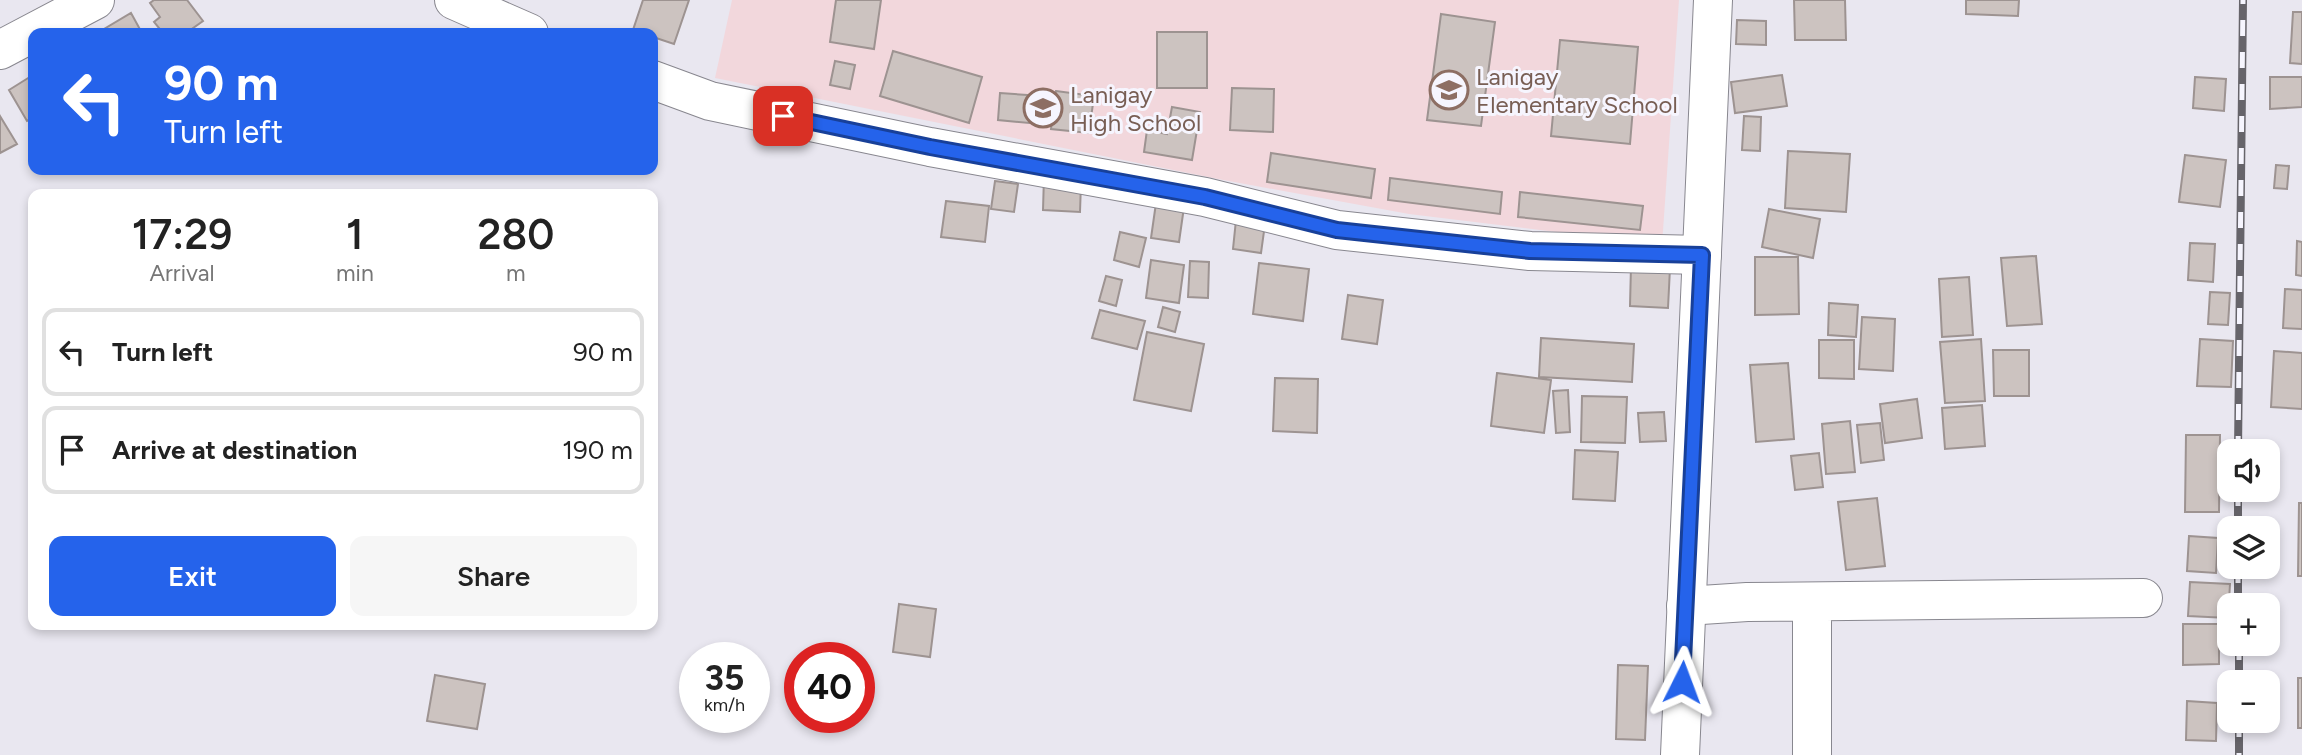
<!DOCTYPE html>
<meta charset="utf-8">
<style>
body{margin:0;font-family:Figtree,sans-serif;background:#f6f6f6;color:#222;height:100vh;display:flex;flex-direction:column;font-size:26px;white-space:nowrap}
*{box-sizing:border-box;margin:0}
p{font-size:23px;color:#767676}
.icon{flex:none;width:38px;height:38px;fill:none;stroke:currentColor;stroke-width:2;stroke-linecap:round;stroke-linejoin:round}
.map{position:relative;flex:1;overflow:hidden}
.details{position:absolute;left:28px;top:189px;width:630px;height:441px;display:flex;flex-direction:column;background:#fff;border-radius:14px;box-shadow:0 4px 10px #0003}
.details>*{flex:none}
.guide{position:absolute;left:28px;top:28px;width:630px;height:147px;border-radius:14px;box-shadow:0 4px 10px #0003;background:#2563eb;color:#fff;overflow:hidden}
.controls{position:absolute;left:2217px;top:439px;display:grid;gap:14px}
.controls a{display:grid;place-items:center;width:63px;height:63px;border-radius:14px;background:#fff;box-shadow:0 4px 10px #0003;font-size:35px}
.speed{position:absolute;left:679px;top:642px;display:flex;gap:14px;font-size:35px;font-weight:700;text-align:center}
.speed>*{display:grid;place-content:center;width:91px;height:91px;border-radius:50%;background:#fff;box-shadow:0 4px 10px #0003;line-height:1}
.speed small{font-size:18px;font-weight:400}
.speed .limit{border:10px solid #d22;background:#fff;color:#111}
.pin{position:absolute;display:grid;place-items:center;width:60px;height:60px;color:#fff;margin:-30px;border-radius:14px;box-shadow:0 4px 10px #0006}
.me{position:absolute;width:77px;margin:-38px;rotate:3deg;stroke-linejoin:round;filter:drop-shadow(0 0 5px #0008)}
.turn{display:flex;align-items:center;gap:24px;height:147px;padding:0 21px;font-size:32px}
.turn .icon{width:91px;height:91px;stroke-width:2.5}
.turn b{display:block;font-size:49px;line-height:60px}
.eta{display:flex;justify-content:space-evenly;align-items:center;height:119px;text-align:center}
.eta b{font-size:42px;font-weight:600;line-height:49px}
.primary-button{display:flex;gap:14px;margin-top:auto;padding:14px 21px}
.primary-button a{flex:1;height:80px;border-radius:14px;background:#2563eb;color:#fff;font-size:28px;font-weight:600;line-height:80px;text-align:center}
.primary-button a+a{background:#f6f6f6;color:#222}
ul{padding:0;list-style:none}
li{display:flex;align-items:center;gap:21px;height:88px;margin:0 14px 10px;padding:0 7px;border:4px solid #e0e0e0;border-radius:14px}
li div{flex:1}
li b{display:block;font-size:26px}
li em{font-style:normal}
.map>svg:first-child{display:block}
</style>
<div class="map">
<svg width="2302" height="755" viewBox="0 0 2302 755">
<rect width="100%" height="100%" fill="#e9e7f0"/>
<path fill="#f2d7dc" d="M732,0H1679L1662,245L1409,214L1218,179L715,78Z"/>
<path fill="#ccc3c0" stroke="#9d9391" stroke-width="2" d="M154,0H187L203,21L186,33H163L154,22L160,17L150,3Z
M643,0H689L674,44L653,37V33L633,30Z
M836,0H881L874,49L830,42Z
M1794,0H1845L1846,40H1795Z
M1966,0H2019L2018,16L1966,14Z
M2293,12H2302V64L2290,63Z
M131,13L142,33H107L104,29Z
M1441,14L1495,22L1481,126L1427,120Z
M1737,20L1766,21V45L1736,44Z
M1157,32H1207V88H1157Z
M1560,40L1638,47L1630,144L1551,136Z
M893,51L982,77L969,123L880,96Z
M835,61L855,65L850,89L830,85Z
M33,75V118L27,121L9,90Z
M1782,75L1787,106L1735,113L1731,82Z
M2195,77L2226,79L2224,111L2193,108Z
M2270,77H2302V107L2270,109Z
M1232,88L1274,89L1273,132L1230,130Z
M1056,91L1094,96L1089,133L1051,129Z
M1000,93L1042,96L1040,124L998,120Z
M1172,107L1200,112L1192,160L1144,152L1147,130L1167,134Z
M0,116L17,144L0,153Z
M1744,116L1761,117L1760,151L1742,150Z
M1788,151L1850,154L1846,212L1785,208Z
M1271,153L1375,169L1371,198L1267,182Z
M2185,155L2226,160L2220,207L2179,202Z
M2276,165L2289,166L2287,189L2274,188Z
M1044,176L1081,183L1080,212L1043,210Z
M1390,178L1502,192L1500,214L1388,200Z
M995,181L1018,184L1014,212L991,209Z
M1520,192L1643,206L1640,230L1518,217Z
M946,201L989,206L985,242L941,237Z
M1156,203L1184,207L1179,242L1151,238Z
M1769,209L1820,219L1813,258L1762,247Z
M1236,220L1265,224L1261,253L1233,249Z
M1120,232L1146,238L1139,267L1114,260Z
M2297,241L2302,242V276L2296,275Z
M2190,243L2215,244L2213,282L2188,280Z
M2036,256L2042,324L2007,326L2001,258Z
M1755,257H1798L1799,314L1755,315Z
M1151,260L1184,265L1179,303L1146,298Z
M1190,261L1209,262L1208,298L1188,297Z
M1259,263L1309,269L1303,321L1253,314Z
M1631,266L1670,268L1668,308L1630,306Z
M1106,276L1122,280L1116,306L1099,301Z
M1969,277L1973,335L1942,337L1939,279Z
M2285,289L2302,290V329L2283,328Z
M2210,292L2230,293L2228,325L2208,324Z
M1348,295L1383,300L1377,344L1342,339Z
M1829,303L1858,305L1856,337L1828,335Z
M1163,307L1180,312L1175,332L1158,327Z
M1100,310L1145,321L1137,349L1092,338Z
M1862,317L1895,319L1893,371L1859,369Z
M1147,332L1204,344L1191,411L1134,400Z
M1541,338L1634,344L1632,382L1539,377Z
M1981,339L1985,401L1945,403L1940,342Z
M2200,339L2233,341L2231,387L2197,386Z
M1819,340H1854V379L1819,378Z
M1993,350H2029V396H1994Z
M2274,351L2302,353V409L2271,407Z
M1788,363L1794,439L1756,442L1750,365Z
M1497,373L1551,380L1544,433L1491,426Z
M1275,378L1318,379L1317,433L1273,431Z
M1568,390L1570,432L1556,433L1553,391Z
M1582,396L1627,397L1625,443L1581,442Z
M1917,399L1922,438L1885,443L1880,404Z
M1982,405L1985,446L1945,449L1942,408Z
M1664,412L1666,441L1640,442L1638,413Z
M1850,421L1855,472L1826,474L1822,424Z
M1880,423L1884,460L1861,463L1857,425Z
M2186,435H2220L2219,512H2185Z
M1575,450L1618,452L1615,501L1573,499Z
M1819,453L1823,487L1795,490L1791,456Z
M1877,498L1885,566L1846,570L1838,502Z
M2299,503H2302V576H2298Z
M2189,536L2218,538L2216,573L2187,571Z
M2190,582L2230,584L2228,618L2188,616Z
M899,604L936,609L930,657L893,652Z
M2183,624H2219V664L2183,665Z
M1618,665L1648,666L1645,740L1616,739Z
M435,675L485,684L477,729L427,721Z
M2298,678H2302V728H2298Z
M2187,701L2217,703L2216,741L2186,740Z"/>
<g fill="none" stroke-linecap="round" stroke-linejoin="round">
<defs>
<path id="minor" d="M454,0L529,33
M0,50L95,0
M653,80L710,101L930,147L1205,197L1337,230L1530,251L1702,255
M1686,606L1747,602L2143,598
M1812,755V603"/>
<path id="tertiary" d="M1680,755L1713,0"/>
</defs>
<use href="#minor" stroke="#88878f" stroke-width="40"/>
<use href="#tertiary" stroke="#88878f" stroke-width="40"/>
<use href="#minor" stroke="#fff" stroke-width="38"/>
<use href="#tertiary" stroke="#fff" stroke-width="38"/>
<defs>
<path id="rail" d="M2238,452L2243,0
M2238,490V528
M2238,567V606
M2239,644V682
M2239,721V755"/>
</defs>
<use href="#rail" stroke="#66646a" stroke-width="8"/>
<use href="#rail" stroke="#f6f5fe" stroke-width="5" stroke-dasharray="16" stroke-linecap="butt"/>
</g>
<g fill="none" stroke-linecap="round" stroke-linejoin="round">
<defs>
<path id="route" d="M783,116L930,147L1205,197L1337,230L1530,251L1702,255L1682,682"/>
</defs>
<use href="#route" stroke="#184099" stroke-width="18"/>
<use href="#route" stroke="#2563eb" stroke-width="12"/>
</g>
<defs>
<symbol id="school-ring" viewBox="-11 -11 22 22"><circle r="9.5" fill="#f6f5fe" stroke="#8d6e63" stroke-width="1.5"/><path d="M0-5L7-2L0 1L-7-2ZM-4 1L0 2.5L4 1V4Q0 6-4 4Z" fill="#8d6e63"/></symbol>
</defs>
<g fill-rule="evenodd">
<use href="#school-ring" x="1427" y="68" width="44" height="44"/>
<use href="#school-ring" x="1021" y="86" width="44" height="44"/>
</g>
<g text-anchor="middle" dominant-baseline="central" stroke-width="6" stroke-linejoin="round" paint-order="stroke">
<g font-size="24" fill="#785e54" stroke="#f6f5fe" text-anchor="start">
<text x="1476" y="76">Lanigay<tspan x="1476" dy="28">Elementary School</tspan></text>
<text x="1070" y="94">Lanigay<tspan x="1070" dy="28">High School</tspan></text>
</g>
</g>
</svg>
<div class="controls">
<a><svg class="icon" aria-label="sound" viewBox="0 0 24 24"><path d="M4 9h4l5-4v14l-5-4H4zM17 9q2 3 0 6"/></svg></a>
<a><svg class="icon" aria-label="layers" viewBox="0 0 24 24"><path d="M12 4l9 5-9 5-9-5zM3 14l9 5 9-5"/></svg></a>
<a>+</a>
<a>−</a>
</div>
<div class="speed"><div>35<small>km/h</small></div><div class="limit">40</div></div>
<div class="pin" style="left:783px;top:116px;background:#d93025"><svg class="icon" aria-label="arrive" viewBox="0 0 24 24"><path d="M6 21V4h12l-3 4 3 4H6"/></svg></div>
<svg class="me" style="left:1682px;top:682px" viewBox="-20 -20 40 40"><path d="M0-17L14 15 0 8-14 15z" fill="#2563eb" stroke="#fff" stroke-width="4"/></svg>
<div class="guide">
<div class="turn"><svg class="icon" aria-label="left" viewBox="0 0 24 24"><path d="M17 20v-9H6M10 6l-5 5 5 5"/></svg><div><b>90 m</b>Turn left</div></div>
</div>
<section class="details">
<div class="eta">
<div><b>17:29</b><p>Arrival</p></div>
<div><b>1</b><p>min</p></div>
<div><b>280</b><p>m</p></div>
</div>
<ul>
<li><svg class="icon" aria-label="left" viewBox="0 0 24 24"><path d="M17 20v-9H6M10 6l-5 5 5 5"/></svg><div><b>Turn left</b></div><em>90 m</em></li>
<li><svg class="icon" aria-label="arrive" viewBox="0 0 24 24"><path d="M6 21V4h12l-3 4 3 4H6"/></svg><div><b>Arrive at destination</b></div><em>190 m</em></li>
</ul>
<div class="primary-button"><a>Exit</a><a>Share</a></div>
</section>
</div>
